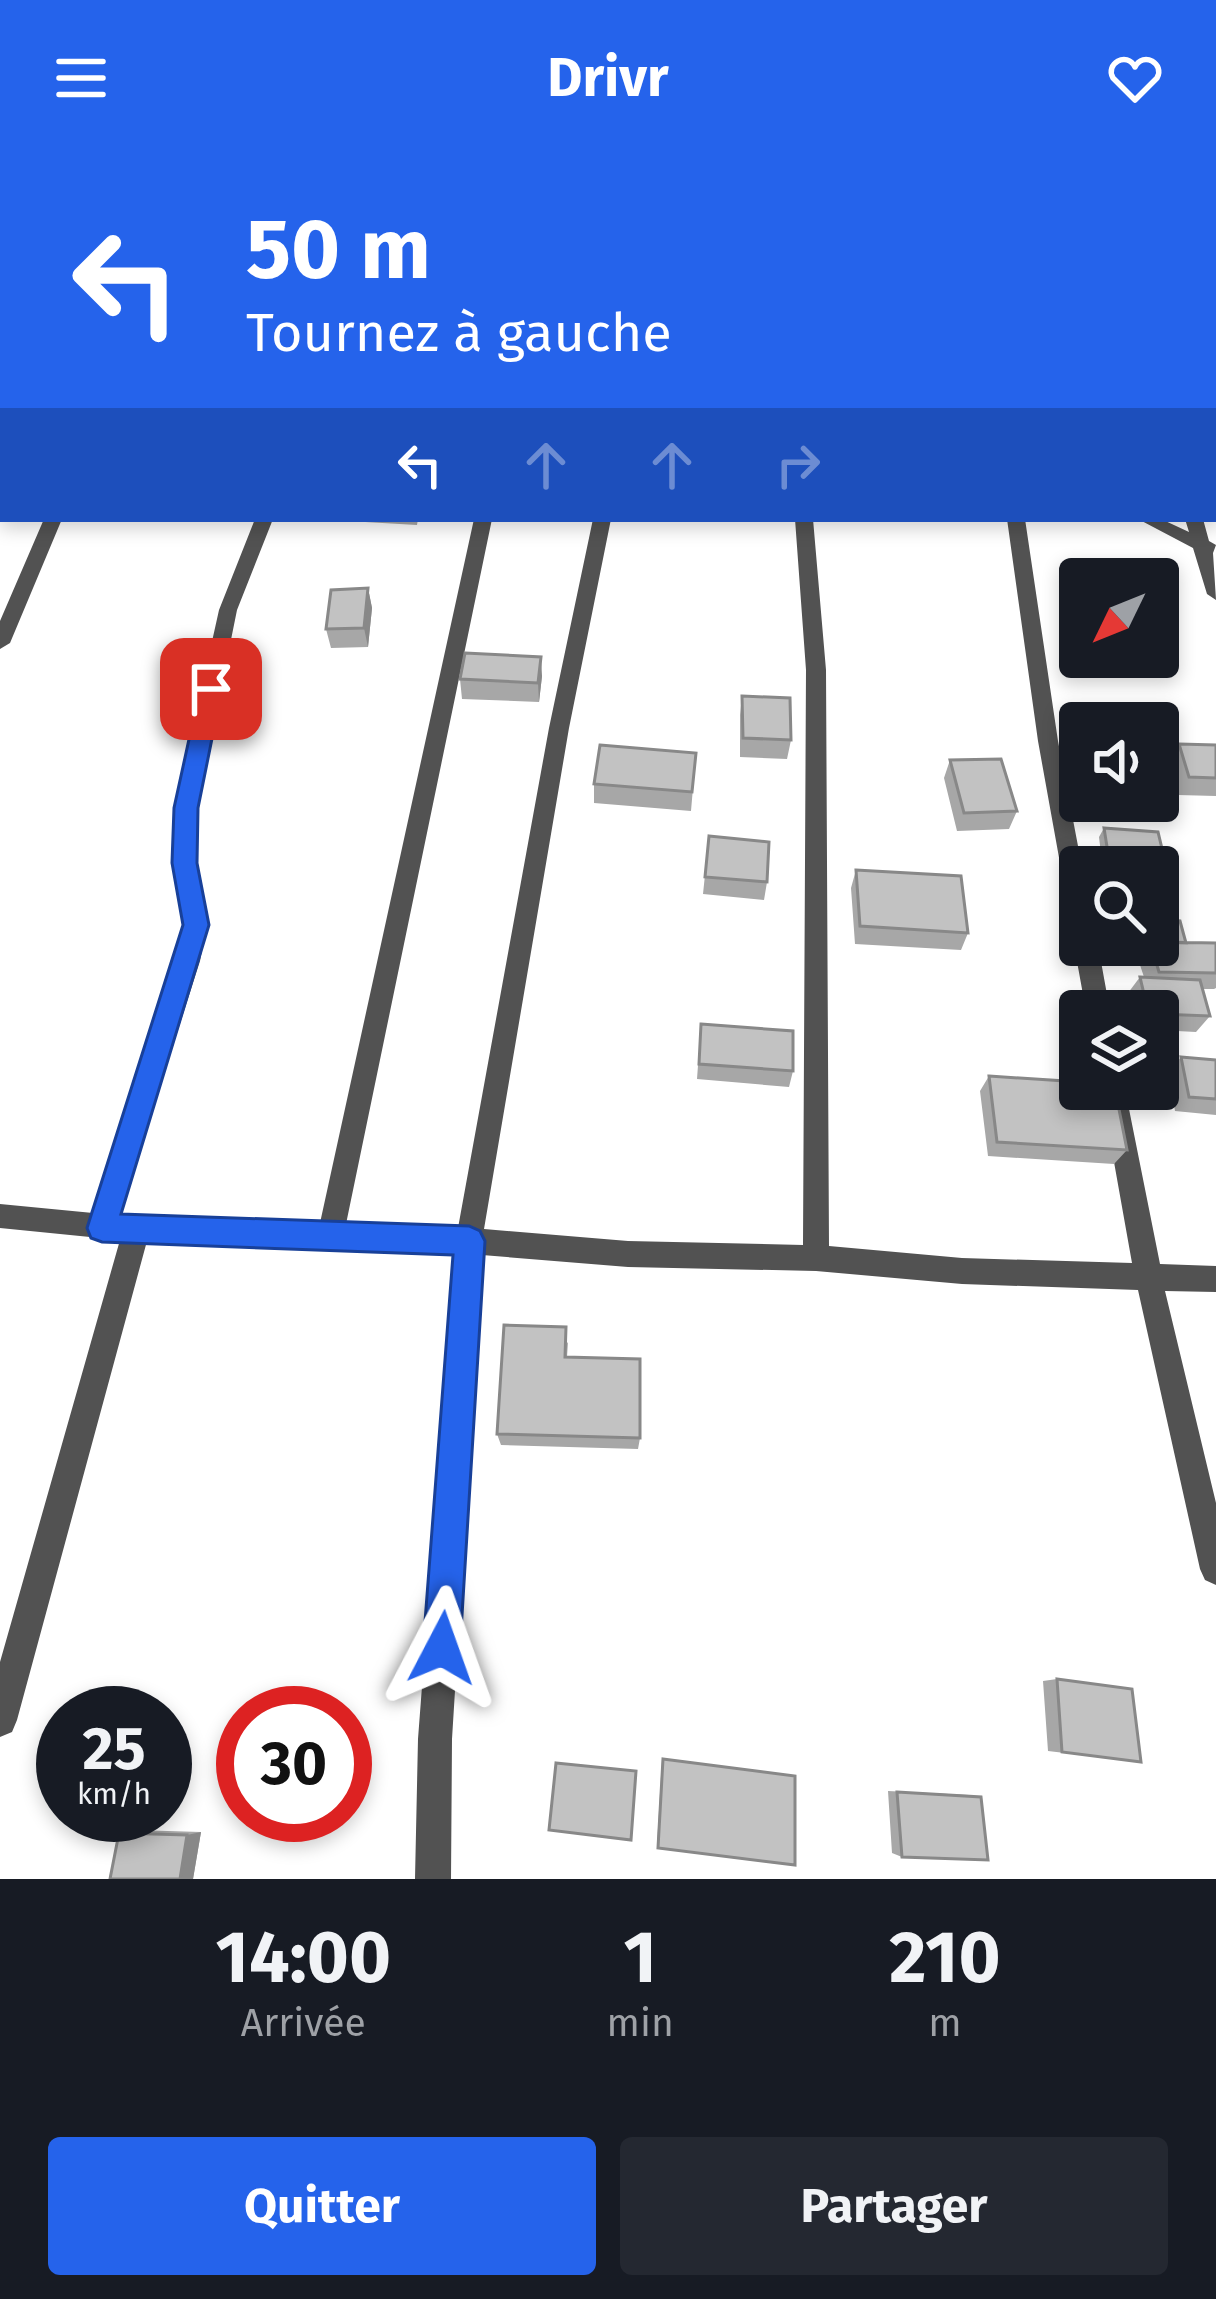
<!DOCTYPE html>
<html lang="fr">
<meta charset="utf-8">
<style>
body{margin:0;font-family:"Fira Sans",sans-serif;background:#242831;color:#f1f3f6;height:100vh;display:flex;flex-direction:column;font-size:45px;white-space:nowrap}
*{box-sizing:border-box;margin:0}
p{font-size:39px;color:#9ea1a6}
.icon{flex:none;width:66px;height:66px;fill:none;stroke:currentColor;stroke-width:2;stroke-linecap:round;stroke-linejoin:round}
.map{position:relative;height:1723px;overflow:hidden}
.panel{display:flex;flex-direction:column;background:#171b24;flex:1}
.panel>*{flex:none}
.guide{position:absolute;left:0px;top:0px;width:1218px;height:366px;box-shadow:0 6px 18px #0003;background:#2563eb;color:#fff;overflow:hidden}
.needle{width:78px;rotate:227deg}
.tools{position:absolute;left:1059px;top:402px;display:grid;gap:24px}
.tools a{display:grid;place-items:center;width:120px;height:120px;border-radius:12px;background:#171b24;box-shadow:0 6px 18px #0003;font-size:60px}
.speed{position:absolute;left:36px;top:1530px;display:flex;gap:24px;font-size:60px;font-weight:700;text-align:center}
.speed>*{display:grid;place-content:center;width:156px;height:156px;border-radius:50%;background:#171b24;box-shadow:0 6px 18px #0003;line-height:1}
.speed small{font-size:30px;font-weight:400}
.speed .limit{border:18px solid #d22;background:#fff;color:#111}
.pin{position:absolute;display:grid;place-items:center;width:102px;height:102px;color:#fff;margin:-51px;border-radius:24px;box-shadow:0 6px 18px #0006}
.me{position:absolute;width:132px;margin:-66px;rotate:4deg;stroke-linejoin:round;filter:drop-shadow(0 0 9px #0008)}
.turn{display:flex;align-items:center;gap:42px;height:252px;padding:0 48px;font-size:54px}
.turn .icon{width:156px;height:156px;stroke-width:2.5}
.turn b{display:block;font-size:84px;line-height:102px}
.lanes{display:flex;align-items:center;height:114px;padding:0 48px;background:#0003;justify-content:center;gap:60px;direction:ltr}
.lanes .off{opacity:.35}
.eta{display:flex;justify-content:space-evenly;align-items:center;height:204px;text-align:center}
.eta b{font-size:72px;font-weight:700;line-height:84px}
.primary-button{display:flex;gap:24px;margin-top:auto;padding:24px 48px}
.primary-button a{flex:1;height:138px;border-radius:12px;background:#2563eb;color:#fff;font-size:48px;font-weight:700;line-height:138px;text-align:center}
.primary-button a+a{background:#242831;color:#f1f3f6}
header{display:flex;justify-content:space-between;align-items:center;height:156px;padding:0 48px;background:#2563eb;color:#fff;font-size:54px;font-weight:700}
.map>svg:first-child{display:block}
</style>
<header><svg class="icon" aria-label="menu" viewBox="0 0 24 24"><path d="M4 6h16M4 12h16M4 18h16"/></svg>Drivr<svg class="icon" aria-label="heart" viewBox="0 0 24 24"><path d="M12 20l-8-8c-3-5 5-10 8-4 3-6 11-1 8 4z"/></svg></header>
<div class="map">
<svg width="1216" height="1723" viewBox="0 0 1216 1723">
<rect width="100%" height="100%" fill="#fff"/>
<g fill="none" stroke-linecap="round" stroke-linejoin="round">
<path fill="#525252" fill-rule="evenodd" d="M635,0H647V3H635Z
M761,0H773V3H761Z
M920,0H932L933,3H921Z
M1069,0H1081L1082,3H1070Z
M0,115H3L0,128Z
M0,221H3V231H0Z
M1215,261H1216V271H1215Z
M44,363H62L10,487L0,493V465Z
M255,363H273L237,454L197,652L195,707L207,769L200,805L119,1059L320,1067L474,363H492L346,1068L458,1072L549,572L593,363H611L569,572L484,1073L628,1085L803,1089L806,514L795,363H813L826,514L829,1090L962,1102L1132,1107L1101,933H1125L1160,1108L1216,1110V1136L1165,1135L1216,1347V1429L1205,1424L1200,1413L1138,1134L962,1128L816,1115L628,1111L482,1099L452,1583L451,1723H415L418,1583L455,1097L147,1085L17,1564L12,1576L0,1581V1506L120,1084L0,1072V1048L93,1057L176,805L185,769L173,707L175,652L219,454Z
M1007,363H1025L1058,585L1082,711L1080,766L1069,757L1038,585Z
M1138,363H1161L1189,376L1185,363H1203L1209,385L1216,389L1213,397L1216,444L1207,438L1193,392Z
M1080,782V789H1098L1110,855H1086L1074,789Z"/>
</g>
<path fill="#a7a7a7" d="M364,363H418L417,369L365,366Z
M368,432L372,452L368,491L331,492L326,473Z
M542,520L539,546L462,543L460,523Z
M742,540L791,584L787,603L740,601V559Z
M1179,588L1216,589V640L1178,639L1168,607Z
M696,597L691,655L594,647V628Z
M950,604L1017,655L1009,673L957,675L944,622Z
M1104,672L1164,701L1158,710L1102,706L1099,681Z
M709,680L767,726L764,744L703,738Z
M856,714L968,777L961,794L855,788L851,732Z
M1186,787L1216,817V832L1214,833H1203L1210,860L1196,876L1158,874V855H1132L1128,837L1140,821H1144L1138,803L1142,798L1121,797L1119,789Z
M701,868L793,915L789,931L697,923Z
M1181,901L1216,904V959L1175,955L1168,916Z
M989,920L1127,994L1114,1008L988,1000L980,935Z
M568,1186L567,1201L640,1282L638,1293L501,1289L497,1278Z
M1057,1523L1141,1606L1048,1595L1043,1525Z
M662,1603L795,1620L658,1692L657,1689Z
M888,1635L969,1639L981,1641L902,1701L892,1697Z
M134,1674L201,1676L193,1723H110L119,1677Z"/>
<path fill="#888" d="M368,432L372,452L368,491L364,472Z
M541,501L542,520L539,546L538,527Z
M201,1676L193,1723H180L187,1679Z"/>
<path fill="#c2c2c2" stroke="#888" stroke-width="3" d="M368,432L364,472L326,473L331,434Z
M465,497L541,501L538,527L460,523Z
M742,540L790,542L791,584L743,582Z
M1179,588L1216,589V622L1189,621Z
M600,589L696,597L692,636L594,628Z
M1001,603L1017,655L964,657L950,604Z
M1104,672L1158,676L1164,701L1108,697Z
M709,680L769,686L767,726L705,721Z
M856,714L961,720L968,777L860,770Z
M1158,763L1180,765L1186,787L1158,786Z
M1158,786L1216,787V817L1159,816L1151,789H1158Z
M1140,821L1200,824L1210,860L1158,858V855H1148Z
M701,868L793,875V915L699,908Z
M1181,901L1216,904V943L1189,941Z
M989,920L1080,926V933H1115L1127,994L997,986Z
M504,1169L566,1171L565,1201L640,1203V1282L497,1278Z
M1057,1523L1132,1533L1141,1606L1062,1596Z
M663,1603L795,1620V1709L658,1692Z
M556,1607L636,1615L631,1684L549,1674Z
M897,1636L981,1641L988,1704L902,1701Z
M119,1677L187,1679L180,1723H110Z"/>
<path fill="#2563eb" stroke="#184099" stroke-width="3" d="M211,525L222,533L198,652L197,707L209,769L121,1058L469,1070L480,1075L485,1085L460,1492L455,1505L442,1511L429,1505L423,1492L453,1099L102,1086L91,1082L87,1072L183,769L172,707L174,652L200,533Z"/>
</svg>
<div class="tools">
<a><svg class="needle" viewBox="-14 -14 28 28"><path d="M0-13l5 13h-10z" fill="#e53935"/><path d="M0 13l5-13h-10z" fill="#9ea1a6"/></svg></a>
<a><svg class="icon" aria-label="sound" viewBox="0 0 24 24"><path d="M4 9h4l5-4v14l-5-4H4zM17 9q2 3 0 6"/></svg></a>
<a><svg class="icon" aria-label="search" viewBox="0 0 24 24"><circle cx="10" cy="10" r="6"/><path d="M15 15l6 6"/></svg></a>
<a><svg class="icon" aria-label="layers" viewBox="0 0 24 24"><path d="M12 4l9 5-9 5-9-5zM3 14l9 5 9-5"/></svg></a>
</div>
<div class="speed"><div>25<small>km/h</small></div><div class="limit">30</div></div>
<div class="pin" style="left:211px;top:533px;background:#d93025"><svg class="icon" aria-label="arrive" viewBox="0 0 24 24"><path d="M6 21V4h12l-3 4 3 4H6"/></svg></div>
<svg class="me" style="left:442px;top:1492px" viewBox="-20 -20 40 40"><path d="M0-17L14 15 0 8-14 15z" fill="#2563eb" stroke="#fff" stroke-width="4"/></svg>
<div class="guide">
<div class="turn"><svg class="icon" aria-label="left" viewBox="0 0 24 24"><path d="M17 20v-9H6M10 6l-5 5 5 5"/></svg><div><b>50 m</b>Tournez à gauche</div></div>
<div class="lanes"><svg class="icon" aria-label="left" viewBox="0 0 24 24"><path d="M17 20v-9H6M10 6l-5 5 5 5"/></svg><svg class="icon off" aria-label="ahead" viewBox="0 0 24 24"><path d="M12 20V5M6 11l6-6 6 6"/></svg><svg class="icon off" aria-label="ahead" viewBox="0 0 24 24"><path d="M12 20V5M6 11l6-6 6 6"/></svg><svg class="icon off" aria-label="right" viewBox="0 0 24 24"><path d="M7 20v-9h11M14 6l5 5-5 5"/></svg></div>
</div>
</div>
<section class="panel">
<div class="eta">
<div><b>14:00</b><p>Arrivée</p></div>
<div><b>1</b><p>min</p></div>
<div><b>210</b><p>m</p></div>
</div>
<div class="primary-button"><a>Quitter</a><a>Partager</a></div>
</section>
